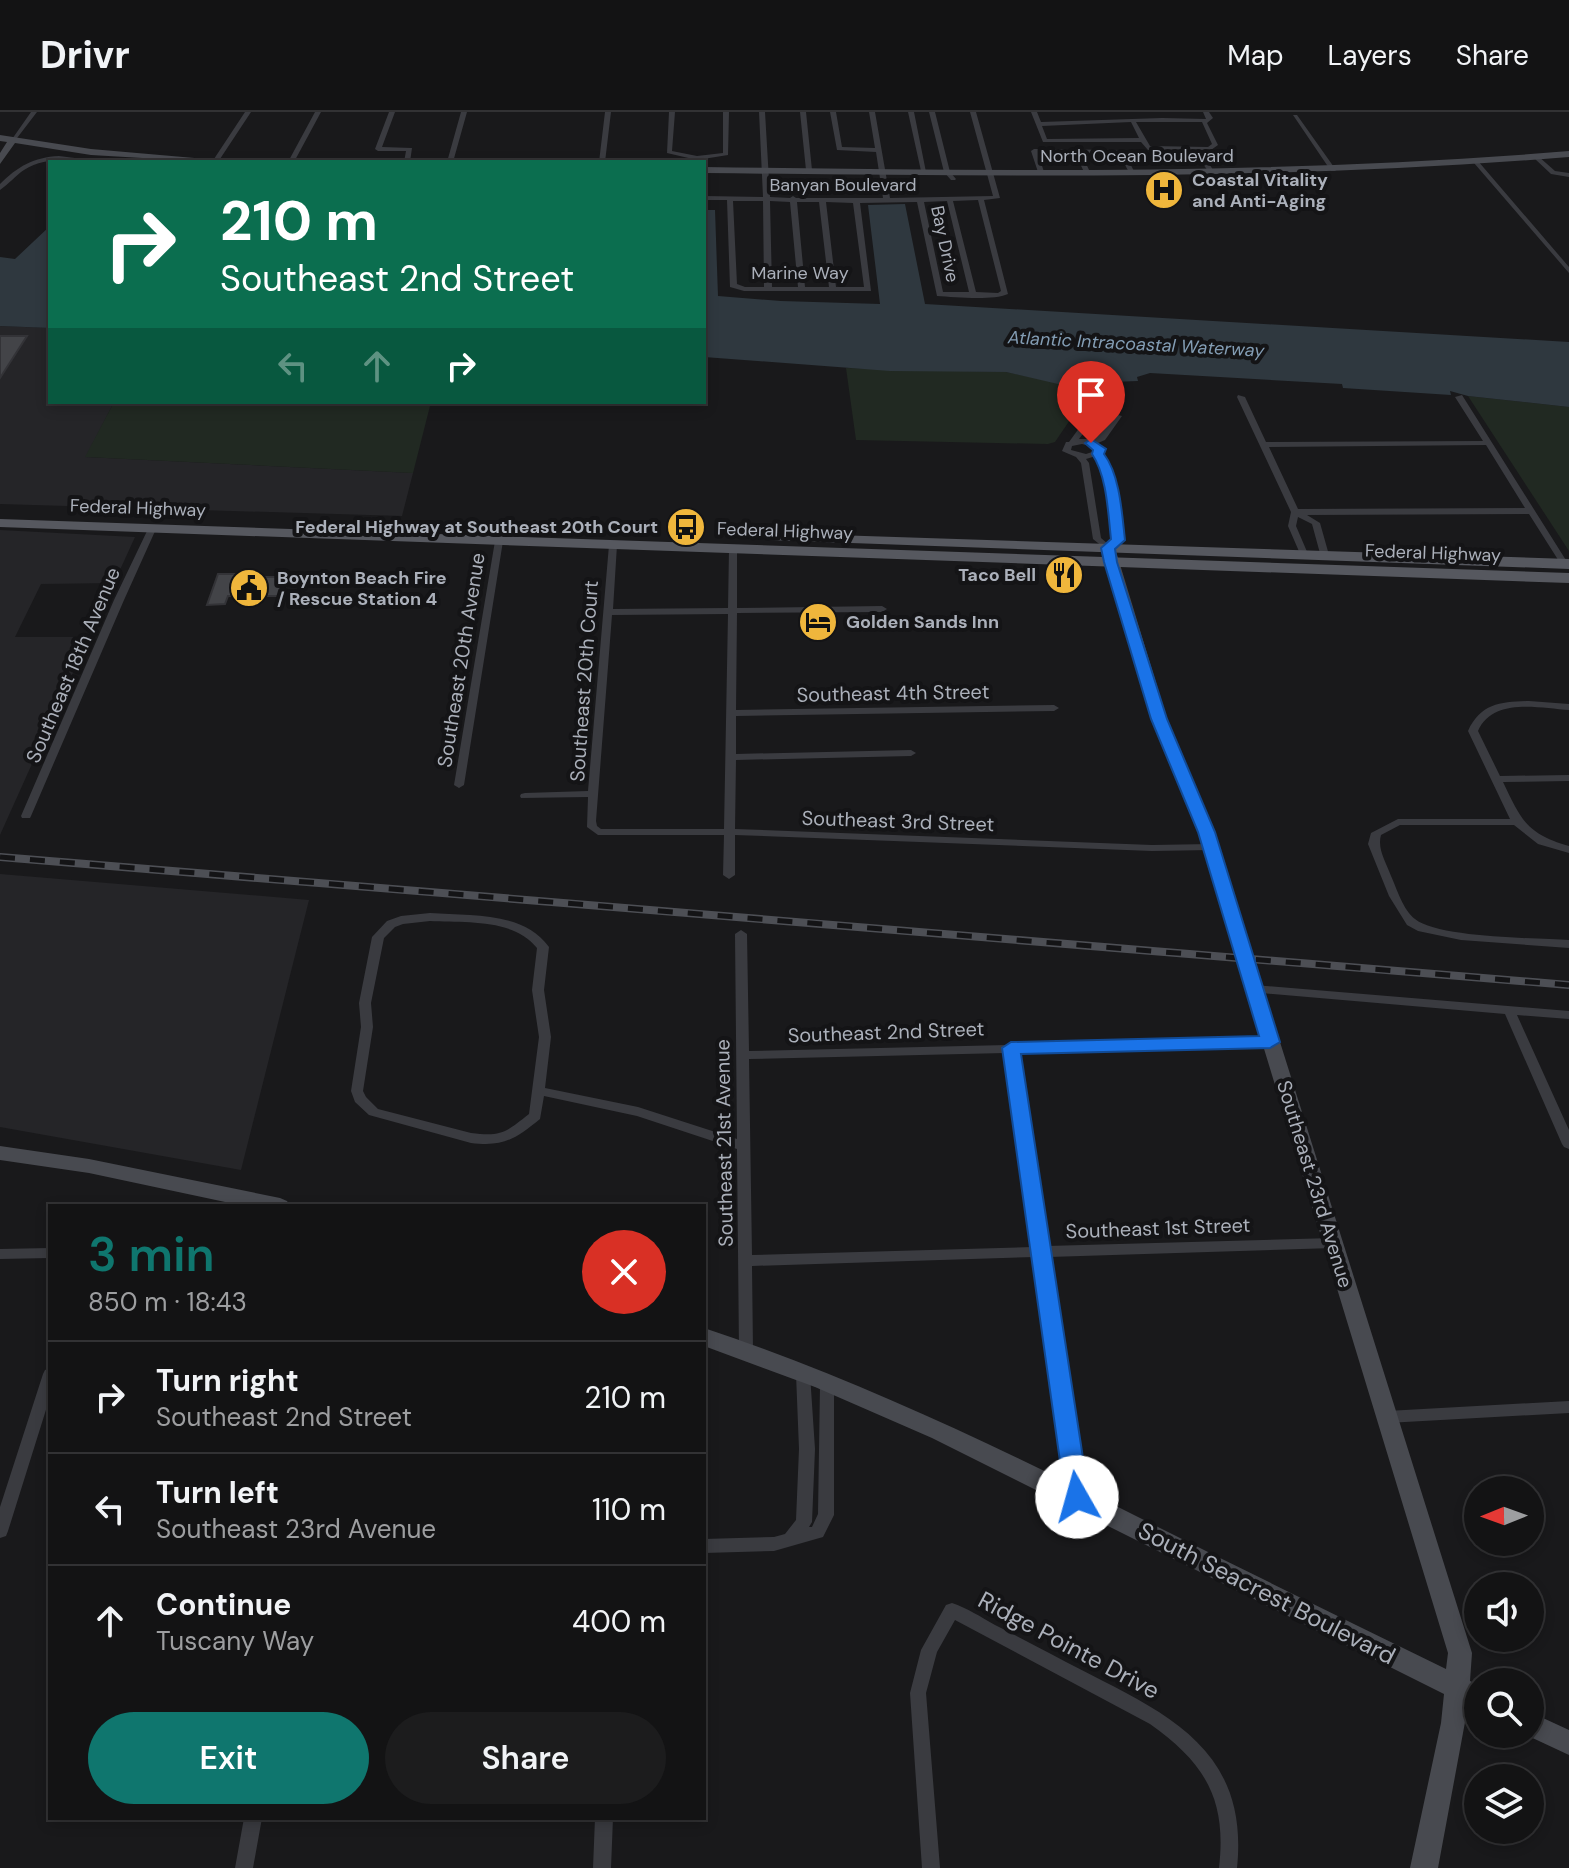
<!DOCTYPE html>
<meta charset="utf-8">
<style>
body{margin:0;font-family:"DM Sans",sans-serif;background:#1c1c1d;color:#f1f3f6;height:100vh;display:flex;flex-direction:column;font-size:30px;white-space:nowrap}
*{box-sizing:border-box;margin:0}
p{font-size:26px;color:#9d9ea0}
.icon{flex:none;width:44px;height:44px;fill:none;stroke:currentColor;stroke-width:2;stroke-linecap:round;stroke-linejoin:round}
.map{position:relative;flex:1;overflow:hidden}
.side{position:absolute;left:48px;top:1092px;width:658px;height:616px;display:flex;flex-direction:column;background:#131314;border-radius:0px;box-shadow:0 4px 12px #0003,0 0 0 2px #323234}
.side>*{flex:none}
.banner{position:absolute;left:48px;top:48px;width:658px;height:244px;border-radius:0px;box-shadow:0 4px 12px #0003,0 0 0 2px #323234;background:#0b6e4f;color:#fff;overflow:hidden}
.needle{width:52px;rotate:269deg}
.controls{position:absolute;left:1464px;top:1364px;display:grid;gap:16px}
.controls a{display:grid;place-items:center;width:80px;height:80px;border-radius:50%;background:#131314;box-shadow:0 4px 12px #0003,0 0 0 2px #323234;font-size:40px}
.pin{position:absolute;display:grid;place-items:center;width:68px;height:68px;color:#fff;margin:-82px -34px;border-radius:50% 50% 50% 0;rotate:-45deg;box-shadow:0 0 8px #0007}
.pin .icon{rotate:45deg}
.me{position:absolute;width:88px;margin:-44px;rotate:353deg;stroke-linejoin:round;filter:drop-shadow(0 0 6px #0008)}
.turn{display:flex;align-items:center;gap:28px;height:168px;padding:0 40px;font-size:36px}
.turn .icon{width:104px;height:104px;stroke-width:2.5}
.turn b{display:block;font-size:56px;line-height:68px}
.lanes{display:flex;align-items:center;height:76px;padding:0 40px;background:#0003;justify-content:center;gap:40px;direction:ltr}
.lanes .off{opacity:.35}
.round{display:grid;place-items:center;flex:none;width:84px;height:84px;border-radius:42px;background:#1c1c1d}
.headline{display:flex;align-items:center;justify-content:space-between;height:136px;padding:0 40px}
h1{font-size:48px;font-weight:600;line-height:60px;color:#0f766e}
.action{display:flex;gap:16px;margin-top:auto;padding:16px 40px}
.action a{flex:1;height:92px;border-radius:48px;background:#0f766e;color:#fff;font-size:32px;font-weight:600;line-height:92px;text-align:center}
.action a+a{background:#1c1c1d;color:#f1f3f6}
ul{padding:0;list-style:none}
li{display:flex;align-items:center;gap:24px;height:112px;padding:0 40px;border-top:2px solid #323234}
li div{flex:1}
li b{display:block;font-size:30px}
li em{font-style:normal}
header{display:flex;align-items:center;gap:48px;box-sizing:border-box;height:112px;padding:0 40px;background:#131314;border-bottom:2px solid #323234}
header strong{font-size:38px}
nav{display:flex;gap:44px;margin-inline-start:auto;font-size:28px}
.map>svg:first-child{display:block}
</style>
<header>
<strong>Drivr</strong>
<nav><a>Map</a><a>Layers</a><a>Share</a></nav>
</header>
<div class="map">
<svg width="1569" height="1756" viewBox="0 0 1569 1756">
<rect width="100%" height="100%" fill="#19191b"/>
<path fill="#252528" d="M0,214L50,216V290H114L86,345L413,361L402,404L0,392Z
M0,418L135,425L114,471L41,472L15,525H89L0,723Z
M0,762L309,788L241,1058L0,1015Z"/>
<path fill="#212922" d="M846,256L1006,260L1064,272L1074,302L1055,330L1048,332L856,328Z
M1468,284L1569,295V439Z
M114,290H431L413,361L85,345Z"/>
<path fill="#2f383f" d="M905,92L925,192L1569,230V295L1468,284L1450,279L1451,283L1343,276L1342,272L1150,261L1137,265L1138,269L1058,272L1006,260L890,259L704,245V98H715L718,184L781,189L880,192L868,93Z
M50,114V216L0,214V145L15,147Z"/>
<path fill="#434448" stroke="#333337" stroke-width="2" d="M0,224H27L0,266Z
M218,462H238L237,465H289L284,481L278,484H228L225,492L207,493Z"/>
<g fill="none" stroke-linecap="round" stroke-linejoin="round">
<path fill="#3a3b40" fill-rule="evenodd" d="M31,0H37L14,30H10Z
M245,0H251L218,50H212Z
M315,0H321L294,50H288Z
M389,0H395L382,35L412,36L410,50H404L406,39H378L375,37Z
M461,0H467L453,50H447Z
M605,0H611L605,50H599Z
M669,0H675L672,39L697,44L723,41V0H729L728,43L697,48L667,41Z
M759,0H765L770,85L790,86L793,84L796,86H883L876,40L837,38L830,0H836L842,35L875,36L869,0H875L890,86L993,84L970,0H976L1000,86L984,88L1008,182C992,189 955,185 937,184L917,90L860,91L871,179H744L730,175L727,88H704V84L763,85ZM978,88L1001,179L998,181L976,180L953,89ZM733,89H763L764,175H745L737,172ZM770,89L790,90L798,175H772ZM947,89L969,180H943L924,90ZM797,90H819L829,175H805ZM826,90L853,91L864,175H836Z
M800,0H806L812,58L809,60L806,58Z
M908,0H914L926,60L921,59Z
M929,0H935L950,60L956,67L955,68H951L944,60Z
M1031,0H1037L1041,10L1162,6L1206,7L1203,0H1209L1213,6L1207,11L1218,33L1211,38L1201,39L1215,61L1210,62L1194,39L1148,38L1141,30H1043ZM1131,10L1139,26L1047,27L1042,14ZM1136,10H1202L1212,32L1208,35L1150,34Z
M1293,3H1297L1336,58L1335,59H1331Z
M1034,37L1121,38L1124,40L1135,61L1130,62L1119,42L1081,41L1090,60L1087,62L1084,60L1075,41H1038L1044,60L1041,62L1038,60L1031,39Z
M59,44L106,50C79,50 49,42 24,58C16,63 9,72 0,78V72C17,55 34,45 59,44Z
M1534,44H1538L1555,59L1569,61V65L1551,62L1534,46Z
M186,47L188,50H182Z
M199,48L202,49L203,50H196Z
M1474,49H1478L1569,155V161L1474,51Z
M1238,283L1245,285L1266,330L1483,329L1455,285L1462,283L1569,453L1562,454L1529,402L1307,403L1320,411L1329,443L1327,445H1321L1312,412L1298,405L1296,414L1308,442L1307,444H1301L1288,414L1291,400L1237,285ZM1486,333L1525,396L1298,397L1269,335Z
M1093,297L1122,304L1105,328L1098,331C1114,351 1119,400 1122,428L1108,439L1093,427L1081,351L1076,345L1062,339L1066,330H1069ZM1098,302L1113,305C1100,322 1101,328 1079,327ZM1082,332L1093,335L1095,339L1086,342L1071,338L1072,334ZM1096,344L1099,349L1110,397L1113,427L1108,432L1101,426L1089,351L1086,347Z
M152,414L156,417L124,488L31,704L30,706H22L21,704L114,488L148,417Z
M499,426L503,429L464,673L459,676L454,673L495,429Z
M613,430L617,433L613,497L728,496L729,437L733,434L737,437V496L882,494L887,497L882,500L737,501L736,598L1054,593L1059,596L1054,599L736,604V642L911,638L916,641L911,644L736,648L735,717L1152,733L1211,732L1217,735L1211,738L1152,739L735,723V763L729,767L723,763L724,723H598L587,715L588,685L521,686L520,684L521,682L525,681L588,679L609,433ZM728,502L724,717H601L597,714L596,709L612,503Z
M1529,589L1569,592V598C1539,596 1493,585 1478,619L1500,664L1569,663V669L1503,670C1521,708 1527,722 1569,734V741L1538,732L1514,713H1400L1381,723C1377,737 1386,750 1391,764C1397,777 1403,798 1415,807C1438,826 1537,826 1569,828V836L1461,828L1418,819L1407,813L1389,784L1368,732L1371,721L1398,707H1510L1468,619C1481,591 1501,590 1529,589Z
M430,801C470,804 523,799 549,835L544,878L551,925L545,976L638,995L737,1027L735,822L741,818L747,822L749,939L1274,927L1276,930L1270,934L1018,941L1047,1134L1333,1126L1338,1127L1340,1131L1338,1135L1333,1136L1049,1145L1085,1385L1082,1390L1077,1392L1072,1390L1069,1385L1035,1145L752,1154L753,1239L751,1243L746,1245L741,1243L739,1239L737,1037L637,1004L544,984L540,1007C515,1027 504,1035 471,1031L369,1003L355,990L351,979L361,915L359,891L372,825L387,809L401,804ZM430,809C465,811 513,806 537,836L532,878L539,925L529,1002C506,1020 502,1025 471,1021L378,997L366,985L363,979L373,915L371,891L384,826L395,815L403,812ZM1005,941L1033,1135L752,1143L749,947Z
M1254,873L1569,899V907L1517,903L1569,1018V1037L1564,1035L1562,1032L1505,902L1250,880L1248,877Z
M50,1136V1146L0,1147V1137Z
M50,1256V1285L8,1419L6,1424L0,1426V1395L43,1262L45,1258Z
M803,1256L808,1258L810,1262L815,1337L812,1410L809,1415H812L818,1402L820,1273L822,1269L827,1267L832,1269L834,1273V1403L823,1425L774,1439L704,1441V1427L774,1425L785,1422L796,1408L799,1337L796,1262L798,1258Z
M1569,1289V1301L1387,1311L1382,1309L1380,1305L1382,1301L1387,1299Z
M952,1491C967,1496 981,1505 995,1513C1019,1525 1042,1537 1066,1550C1158,1598 1250,1631 1237,1756H1219C1227,1687 1205,1651 1150,1612L955,1508L937,1540L926,1581L940,1756H922L910,1581L921,1538L946,1493Z
M244,1706H262L253,1756H235Z
M595,1706H613L611,1756H593Z"/>
<path fill="#484a50" fill-rule="evenodd" d="M0,23L91,37L206,47L211,50L91,43L15,31L0,52V41L7,30L0,29Z
M1569,39V45C1281,69 993,64 704,61V55C993,59 1281,63 1569,39Z
M1108,432L1115,436L1167,607L1214,720L1472,1541L1470,1569L1478,1573V1598L1468,1594L1438,1756H1410L1441,1611L1444,1582L932,1326L815,1275L704,1234V1216C863,1269 1014,1343 1164,1418C1258,1465 1352,1511 1446,1557L1448,1541L1198,720L1151,607L1101,436Z
M0,1034L89,1047L280,1086L287,1089L290,1094H244L89,1061L0,1048Z
M1530,1600L1569,1618V1643L1524,1622H1530Z"/>
<path fill="#56585f" fill-rule="evenodd" d="M0,407L1569,461V471L0,415Z
M773,421L1569,447V457L768,428V422Z"/>
<defs>
<path id="rail" d="M0,745L1569,873"/>
</defs>
<use href="#rail" stroke="#4d4f55" stroke-width="8"/>
<use href="#rail" stroke="#141416" stroke-width="5" stroke-dasharray="15" stroke-linecap="butt"/>
</g>
<path fill="#1a73e8" stroke="#114b97" stroke-width="2" d="M1091,327L1106,337L1104,342C1120,363 1122,402 1125,428L1115,437L1117,450L1167,607L1215,720L1280,930L1270,936L1021,942L1089,1385L1085,1393L1077,1396L1068,1393L1065,1385L1002,936L1011,930L1259,924L1198,720L1151,607L1104,450L1101,436L1111,427C1108,401 1107,364 1092,342L1093,338L1085,331Z"/>
<defs>
<symbol id="hospital-disc" viewBox="-11 -11 22 22"><circle r="9.5" fill="#efb63c" stroke="#141416"/><path d="M-5-5h3v3.5h4V-5h3V5h-3V1.5h-4V5h-3Z" fill="#111"/></symbol>
<symbol id="bus-disc" viewBox="-11 -11 22 22"><circle r="9.5" fill="#efb63c" stroke="#141416"/><path d="M-5-6H5V4H4V6H2V4H-2V6H-4V4H-5ZM-3.5-4V0h7V-4ZM-3.5 1.2v1.5H-2V1.2ZM2 1.2v1.5H3.5V1.2Z" fill="#111"/></symbol>
<symbol id="restaurant-disc" viewBox="-11 -11 22 22"><circle r="9.5" fill="#efb63c" stroke="#141416"/><path d="M-5-6h1v4h1v-4h1v4h1v-4h1v5L-1.5 .5V6h-2V.5L-5-1ZM5-6V6H3V1.5H1.5Q1.5-4 5-6Z" fill="#111"/></symbol>
<symbol id="civic-disc" viewBox="-11 -11 22 22"><circle r="9.5" fill="#efb63c" stroke="#141416"/><path d="M-.6-6.5H3V-4.5H.6V-3L4-1V1h2V6H-6V1h2V-1L-.6-3ZM-1.2 2.5V6h2.4V2.5Z" fill="#111"/></symbol>
<symbol id="hotel-disc" viewBox="-11 -11 22 22"><circle r="9.5" fill="#efb63c" stroke="#141416"/><path d="M-6-4.5h1.5V1H6V5H4.5V3h-9V5H-6ZM-4 0a1.8 1.8 0 1 1 3.6 0ZM.5 0V-2.5h3Q6-2.5 6 0Z" fill="#111"/></symbol>
</defs>
<g fill-rule="evenodd">
<use href="#hospital-disc" x="1142" y="56" width="44" height="44"/>
<use href="#bus-disc" x="664" y="393" width="44" height="44"/>
<use href="#restaurant-disc" x="1042" y="441" width="44" height="44"/>
<use href="#civic-disc" x="227" y="454" width="44" height="44"/>
<use href="#hotel-disc" x="796" y="488" width="44" height="44"/>
</g>
<g text-anchor="middle" dominant-baseline="central" stroke-width="8" stroke-linejoin="round" paint-order="stroke">
<g font-size="18" fill="#abb0ba" stroke="#141416">
<text x="1137" y="44">North Ocean Boulevard</text>
<text x="843" y="73">Banyan Boulevard</text>
<text transform="translate(945 132) rotate(78)">Bay Drive</text>
<text x="800" y="161">Marine Way</text>
<text transform="translate(138 396) rotate(2)">Federal Highway</text>
<text transform="translate(785 419) rotate(2)">Federal Highway</text>
<text transform="translate(1433 441) rotate(2)">Federal Highway</text>
</g>
<g font-size="18" font-weight="bold" fill="#abb0ba" stroke="#141416" text-anchor="start">
<text x="1192" y="68">Coastal Vitality<tspan x="1192" dy="21">and Anti-Aging</tspan></text>
<text x="658" y="415" text-anchor="end">Federal Highway at Southeast 20th Court</text>
<text x="1036" y="463" text-anchor="end">Taco Bell</text>
<text x="277" y="466">Boynton Beach Fire<tspan x="277" dy="21">/ Rescue Station 4</tspan></text>
<text x="846" y="510">Golden Sands Inn</text>
</g>
<g font-size="18" font-style="italic" fill="#839db4" stroke="#141416">
<text transform="translate(1136 232) rotate(3)">Atlantic Intracoastal Waterway</text>
</g>
<g font-size="20" fill="#abb0ba" stroke="#141416">
<text transform="translate(461 548) rotate(-81)">Southeast 20th Avenue</text>
<text transform="translate(73 553) rotate(-67)">Southeast 18th Avenue</text>
<text transform="translate(584 569) rotate(-86)">Southeast 20th Court</text>
<text transform="translate(893 581) rotate(-1)">Southeast 4th Street</text>
<text transform="translate(898 709) rotate(2)">Southeast 3rd Street</text>
<text transform="translate(886 920) rotate(-2)">Southeast 2nd Street</text>
<text transform="translate(724 1031) rotate(-91)">Southeast 21st Avenue</text>
<text transform="translate(1315 1072) rotate(73)">Southeast 23rd Avenue</text>
<text transform="translate(1158 1116) rotate(-2)">Southeast 1st Street</text>
</g>
<g font-size="24" fill="#abb0ba" stroke="#141416">
<text transform="translate(1267 1481) rotate(27)">South Seacrest Boulevard</text>
<text transform="translate(1069 1533) rotate(28)">Ridge Pointe Drive</text>
</g>
</g>
</svg>
<div class="controls">
<a><svg class="needle" viewBox="-14 -14 28 28"><path d="M0-13l5 13h-10z" fill="#e53935"/><path d="M0 13l5-13h-10z" fill="#9d9ea0"/></svg></a>
<a><svg class="icon" aria-label="sound" viewBox="0 0 24 24"><path d="M4 9h4l5-4v14l-5-4H4zM17 9q2 3 0 6"/></svg></a>
<a><svg class="icon" aria-label="search" viewBox="0 0 24 24"><circle cx="10" cy="10" r="6"/><path d="M15 15l6 6"/></svg></a>
<a><svg class="icon" aria-label="layers" viewBox="0 0 24 24"><path d="M12 4l9 5-9 5-9-5zM3 14l9 5 9-5"/></svg></a>
</div>
<div class="pin" style="left:1091px;top:331px;background:#d93025"><svg class="icon" aria-label="arrive" viewBox="0 0 24 24"><path d="M6 21V4h12l-3 4 3 4H6"/></svg></div>
<svg class="me" style="left:1077px;top:1385px" viewBox="-20 -20 40 40"><circle r="19" fill="#fff"/><path d="M0-13L10 11 0 6-10 11z" fill="#1a73e8"/></svg>
<div class="banner">
<div class="turn"><svg class="icon" aria-label="right" viewBox="0 0 24 24"><path d="M7 20v-9h11M14 6l5 5-5 5"/></svg><div><b>210 m</b>Southeast 2nd Street</div></div>
<div class="lanes"><svg class="icon off" aria-label="left" viewBox="0 0 24 24"><path d="M17 20v-9H6M10 6l-5 5 5 5"/></svg><svg class="icon off" aria-label="ahead" viewBox="0 0 24 24"><path d="M12 20V5M6 11l6-6 6 6"/></svg><svg class="icon" aria-label="right" viewBox="0 0 24 24"><path d="M7 20v-9h11M14 6l5 5-5 5"/></svg></div>
</div>
<section class="side">
<div class="headline"><div><h1>3 min</h1><p>850 m · 18:43</p></div><a class="round" style="background:#d93025;color:#fff"><svg class="icon" aria-label="close" viewBox="0 0 24 24"><path d="M6 6l12 12M18 6L6 18"/></svg></a></div>
<ul>
<li><svg class="icon" aria-label="right" viewBox="0 0 24 24"><path d="M7 20v-9h11M14 6l5 5-5 5"/></svg><div><b>Turn right</b><p>Southeast 2nd Street</p></div><em>210 m</em></li>
<li><svg class="icon" aria-label="left" viewBox="0 0 24 24"><path d="M17 20v-9H6M10 6l-5 5 5 5"/></svg><div><b>Turn left</b><p>Southeast 23rd Avenue</p></div><em>110 m</em></li>
<li><svg class="icon" aria-label="ahead" viewBox="0 0 24 24"><path d="M12 20V5M6 11l6-6 6 6"/></svg><div><b>Continue</b><p>Tuscany Way</p></div><em>400 m</em></li>
</ul>
<div class="action"><a>Exit</a><a>Share</a></div>
</section>
</div>
